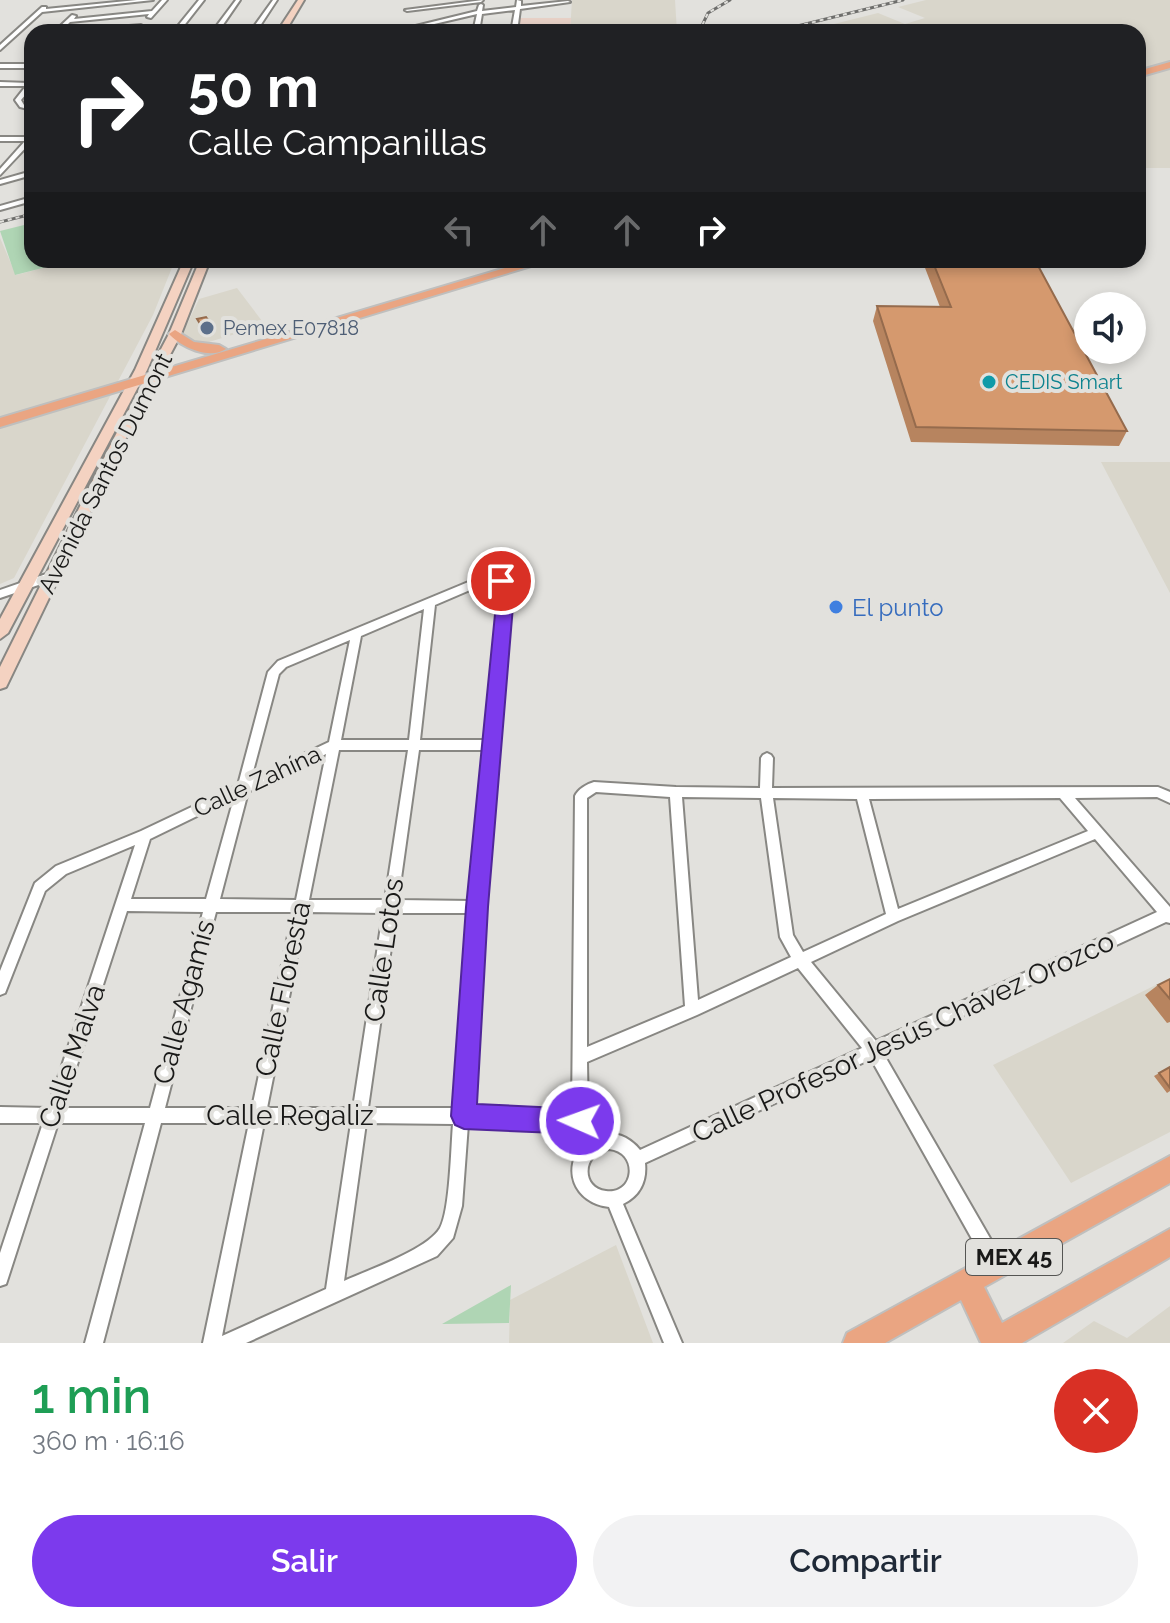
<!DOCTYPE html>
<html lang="es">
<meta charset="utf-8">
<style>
body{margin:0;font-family:Raleway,sans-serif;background:#f2f2f3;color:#1f2937;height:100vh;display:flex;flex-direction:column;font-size:30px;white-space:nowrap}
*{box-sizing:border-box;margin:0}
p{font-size:26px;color:#747a83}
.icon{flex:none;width:44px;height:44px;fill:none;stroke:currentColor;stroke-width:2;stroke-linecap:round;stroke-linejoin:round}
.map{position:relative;height:1343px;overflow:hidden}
.sheet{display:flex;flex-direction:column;background:#fff;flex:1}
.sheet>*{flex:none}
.top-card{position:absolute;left:24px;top:24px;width:1122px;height:244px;border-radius:24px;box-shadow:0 4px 12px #0003;background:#202124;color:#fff;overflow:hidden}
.controls{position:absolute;left:1074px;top:292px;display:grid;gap:16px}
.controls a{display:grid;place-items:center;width:72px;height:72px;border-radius:50%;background:#fff;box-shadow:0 4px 12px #0003;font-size:40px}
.pin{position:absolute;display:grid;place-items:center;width:68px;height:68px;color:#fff;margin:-34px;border:4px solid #fff;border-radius:50%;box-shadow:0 2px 8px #0007}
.me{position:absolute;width:88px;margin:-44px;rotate:272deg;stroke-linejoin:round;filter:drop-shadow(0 0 6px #0008)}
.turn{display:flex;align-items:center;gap:28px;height:168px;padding:0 32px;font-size:36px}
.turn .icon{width:104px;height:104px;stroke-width:2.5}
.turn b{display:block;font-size:56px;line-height:68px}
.lanes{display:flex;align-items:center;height:76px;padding:0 32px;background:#0003;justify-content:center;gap:40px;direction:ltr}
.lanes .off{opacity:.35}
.round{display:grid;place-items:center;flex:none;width:84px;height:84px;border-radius:42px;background:#f2f2f3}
.head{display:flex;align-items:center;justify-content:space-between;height:136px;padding:0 32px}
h1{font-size:48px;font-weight:600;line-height:60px;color:#1e9e55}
.action{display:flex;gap:16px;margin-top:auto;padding:16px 32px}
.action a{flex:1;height:92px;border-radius:48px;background:#7c3aed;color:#fff;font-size:32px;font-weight:600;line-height:92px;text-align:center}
.action a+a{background:#f2f2f3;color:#1f2937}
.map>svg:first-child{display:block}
</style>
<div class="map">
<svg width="1170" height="1343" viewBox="0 0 1170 1343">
<rect width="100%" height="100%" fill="#e2e1dd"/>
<path fill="#d9d6cb" d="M572,0H675L677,32H570Z
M926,0H1170V168H1138V32H852L834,24L878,13L905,24L925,18L898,7Z
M0,238L16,275L74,260H175L153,315L14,578L0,584Z
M237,288L265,325L199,345L182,335L199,299Z
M1101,462H1170V593Z
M1170,978V1132L1071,1183L993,1065Z
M616,1245L653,1343H509L510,1300Z
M1170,1306V1343H1063L1094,1321L1127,1338Z"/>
<path fill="#e9d2c8" d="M520,18H571L570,32H518Z"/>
<path fill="#afd5b4" d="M32,223V260H74L15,275L0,231Z
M511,1285L509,1323L442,1324Z"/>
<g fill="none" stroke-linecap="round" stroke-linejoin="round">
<defs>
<path id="street" d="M137,0H153L42,12L0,50V45L42,7H46V9Z
M162,0H167L151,18L147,17L149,14L70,22L60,32H54L72,15L76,16L74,19L152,11Z
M199,0H204L179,32H173Z
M236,0H240L218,32H212Z
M273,0H277L256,32H250Z
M483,0L481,2L407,11L405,10Z
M517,0L521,1V6L568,1L570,2L520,9L517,32H511L515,10L482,14L479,32H473L477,14L400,32H391L477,11L479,5L481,4L483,5L482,11L516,7Z
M141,25L143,27L78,32L81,30Z
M0,64H32V68H0Z
M32,81V87L21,100L24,105L32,106V110L20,107L15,100L26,86H0V82L29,83Z
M32,134V141L0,175V169L25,141H0V137H28Z
M32,171V175L0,184V180Z
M32,197V201L0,210V206Z
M52,572L57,576L56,579L0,598V590Z
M496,575L508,582L510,594L470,1109L572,1113L575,796C578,789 587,784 594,782L676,787L760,788L761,758L763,755L767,753L771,755L773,758L772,788L1158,787L1170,792V803L1157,797L1075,798L1170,907V923L1166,922L883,1053L1002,1259L1004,1265L1002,1271L996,1273L990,1271L871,1059L645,1163C647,1181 640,1196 623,1204L682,1343H664L609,1207C574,1203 560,1168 585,1142L576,1128L468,1124L462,1206L453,1238L437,1256L246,1343H203L249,1123H161L103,1343H85L145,1123H58L8,1278L6,1284L0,1286V1253L43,1123H0V1107L48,1108L135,845L66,874L45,891L5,993L0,995V971L35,883L56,866L141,831L238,785L268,672L278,661L478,578ZM494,583L499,587L500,594L487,740H420L435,605L484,584ZM424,609L409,740H341L361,636ZM350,640L329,742L251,779L279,674L286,667ZM339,750H408L385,900H309ZM419,750H486L473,901L398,900ZM326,754L296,900L220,899L248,792ZM596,792L670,797L685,1006L587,1047V798ZM682,797L761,798L780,937L791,957L698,1000ZM234,798L206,899H131L150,839ZM773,798L857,799L886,914L803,952L793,935ZM1060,798L1088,831L898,909L869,799ZM1095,839L1157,912L876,1041L811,962L898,921ZM127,911L203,912L150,1108H63ZM216,912H293L252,1108H165ZM306,912L383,913L353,1108H267ZM396,913H472L455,1108H368ZM798,968L862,1048L640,1150C629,1136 614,1131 598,1135L588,1119L587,1062L697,1015ZM264,1123H351L326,1289L222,1336ZM366,1123L453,1124C451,1147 450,1210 440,1228C427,1250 368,1270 344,1281ZM609,1149C639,1152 635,1195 606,1191C580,1188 582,1152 609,1149Z"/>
<path id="secondary" d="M298,0H304L285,32H277Z
M184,260H194L147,370L8,633L0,639V619L135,370Z
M200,260H210L181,334L126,438L8,683L6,687L0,689V667L114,438L169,334Z"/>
<path id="primary" d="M1170,62V68L1138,77V71Z
M532,260H551L0,427V418Z
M175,330L194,342L219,345L226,349C209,360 181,347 169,334Z
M1170,1156V1183L984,1287L1002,1323L1170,1229V1257L1022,1343H981L961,1300L885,1343H843L847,1333Z"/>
</defs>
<use href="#street" stroke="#888783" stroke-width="4"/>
<use href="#secondary" stroke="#888783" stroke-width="4"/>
<use href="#primary" stroke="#bfbfbe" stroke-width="4"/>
<use href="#street" fill="#fff" fill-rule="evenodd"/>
<use href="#secondary" fill="#f4d2c1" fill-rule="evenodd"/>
<use href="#primary" fill="#eaa582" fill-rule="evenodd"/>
<defs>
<path id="rail" d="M699,32L708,13L730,0
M773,32L903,0
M0,222L32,214"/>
</defs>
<use href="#rail" stroke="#6e6e6c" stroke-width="3"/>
<use href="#rail" stroke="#e2e1dd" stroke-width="2" stroke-dasharray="4" stroke-linecap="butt"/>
</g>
<path fill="#b7845f" d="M922,260H1035L1127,431L1119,446L911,442L873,321L877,306L940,307Z
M1170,979V1022L1167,1023L1145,995L1158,985Z
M1170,1067V1091L1167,1093L1154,1076Z"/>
<path fill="#956b4d" d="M213,327L215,332L206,335L204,330Z"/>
<path fill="#d5996e" stroke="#956b4d" stroke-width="2" d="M932,260H1035L1127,431L916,427L877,306L951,307Z
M206,317L213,327L204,330L197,319Z
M1170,979V999L1158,985Z
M1170,1067V1088L1159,1073Z"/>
<path fill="#7c3aed" stroke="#51269a" stroke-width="2" d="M501,575L507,577L514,594L488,907L477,1104L580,1109L589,1112L593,1121L589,1130L580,1134L464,1129L455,1125L451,1116L466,907L497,594L493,581Z"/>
<circle fill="#5c6f8a" stroke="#e2e1dd" stroke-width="3" cx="207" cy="328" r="8"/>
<circle fill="#0f9aa8" stroke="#e2e1dd" stroke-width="3" cx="989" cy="382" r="8"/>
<circle fill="#3f7fe0" stroke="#e2e1dd" stroke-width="3" cx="836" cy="607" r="8"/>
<g text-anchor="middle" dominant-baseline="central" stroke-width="8" stroke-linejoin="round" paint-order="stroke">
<g font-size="20" fill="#4e5e75" stroke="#e2e1dd" text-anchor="start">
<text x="223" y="328">Pemex E07818</text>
</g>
<g font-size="20" fill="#0d838f" stroke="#e2e1dd" text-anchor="start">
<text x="1005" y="382">CEDIS Smart</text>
</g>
<rect fill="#e2e1dd" stroke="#555553" stroke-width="2" x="966" y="1239" width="96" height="36" rx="6"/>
<g font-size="22" font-weight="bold" fill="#191918">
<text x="1014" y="1257">MEX 45</text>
</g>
<g font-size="24" fill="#191918" stroke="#e2e1dd">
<text transform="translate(105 473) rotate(-63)">Avenida Santos Dumont</text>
<text transform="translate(257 781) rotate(-25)">Calle Zahína</text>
</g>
<g font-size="24" fill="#366cbe" stroke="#e2e1dd" text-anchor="start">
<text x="852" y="607">El punto</text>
</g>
<g font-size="28" fill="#191918" stroke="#e2e1dd">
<text transform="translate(384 950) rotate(-82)">Calle Lotos</text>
<text transform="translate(283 989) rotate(-78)">Calle Floresta</text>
<text transform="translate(184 1002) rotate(-75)">Calle Agamís</text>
<text transform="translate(903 1037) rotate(-25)">Calle Profesor Jesús Chávez Orozco</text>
<text transform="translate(72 1056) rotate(-71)">Calle Malva</text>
<text x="290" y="1115">Calle Regaliz</text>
</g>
</g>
</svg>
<div class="controls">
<a><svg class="icon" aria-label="sound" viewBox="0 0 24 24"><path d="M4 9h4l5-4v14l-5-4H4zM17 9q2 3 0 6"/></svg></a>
</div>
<div class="pin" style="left:501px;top:581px;background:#d93025"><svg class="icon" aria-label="arrive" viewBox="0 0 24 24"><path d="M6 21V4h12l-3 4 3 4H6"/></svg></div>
<svg class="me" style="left:580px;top:1121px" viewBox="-20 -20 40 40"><circle r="17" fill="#7c3aed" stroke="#fff" stroke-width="3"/><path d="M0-11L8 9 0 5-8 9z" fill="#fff"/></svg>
<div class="top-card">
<div class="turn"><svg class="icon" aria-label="right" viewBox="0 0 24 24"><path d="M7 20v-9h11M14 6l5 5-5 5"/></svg><div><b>50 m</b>Calle Campanillas</div></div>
<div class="lanes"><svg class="icon off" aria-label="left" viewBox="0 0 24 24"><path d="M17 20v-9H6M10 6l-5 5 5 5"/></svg><svg class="icon off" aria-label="ahead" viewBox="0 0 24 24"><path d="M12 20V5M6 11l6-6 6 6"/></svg><svg class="icon off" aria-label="ahead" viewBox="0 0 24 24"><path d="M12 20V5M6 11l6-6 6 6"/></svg><svg class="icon" aria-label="right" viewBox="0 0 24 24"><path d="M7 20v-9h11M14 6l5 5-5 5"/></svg></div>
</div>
</div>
<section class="sheet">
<div class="head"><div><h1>1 min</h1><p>360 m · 16:16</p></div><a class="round" style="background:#d93025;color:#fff"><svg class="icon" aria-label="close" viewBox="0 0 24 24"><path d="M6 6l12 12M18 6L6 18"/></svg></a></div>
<div class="action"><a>Salir</a><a>Compartir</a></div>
</section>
